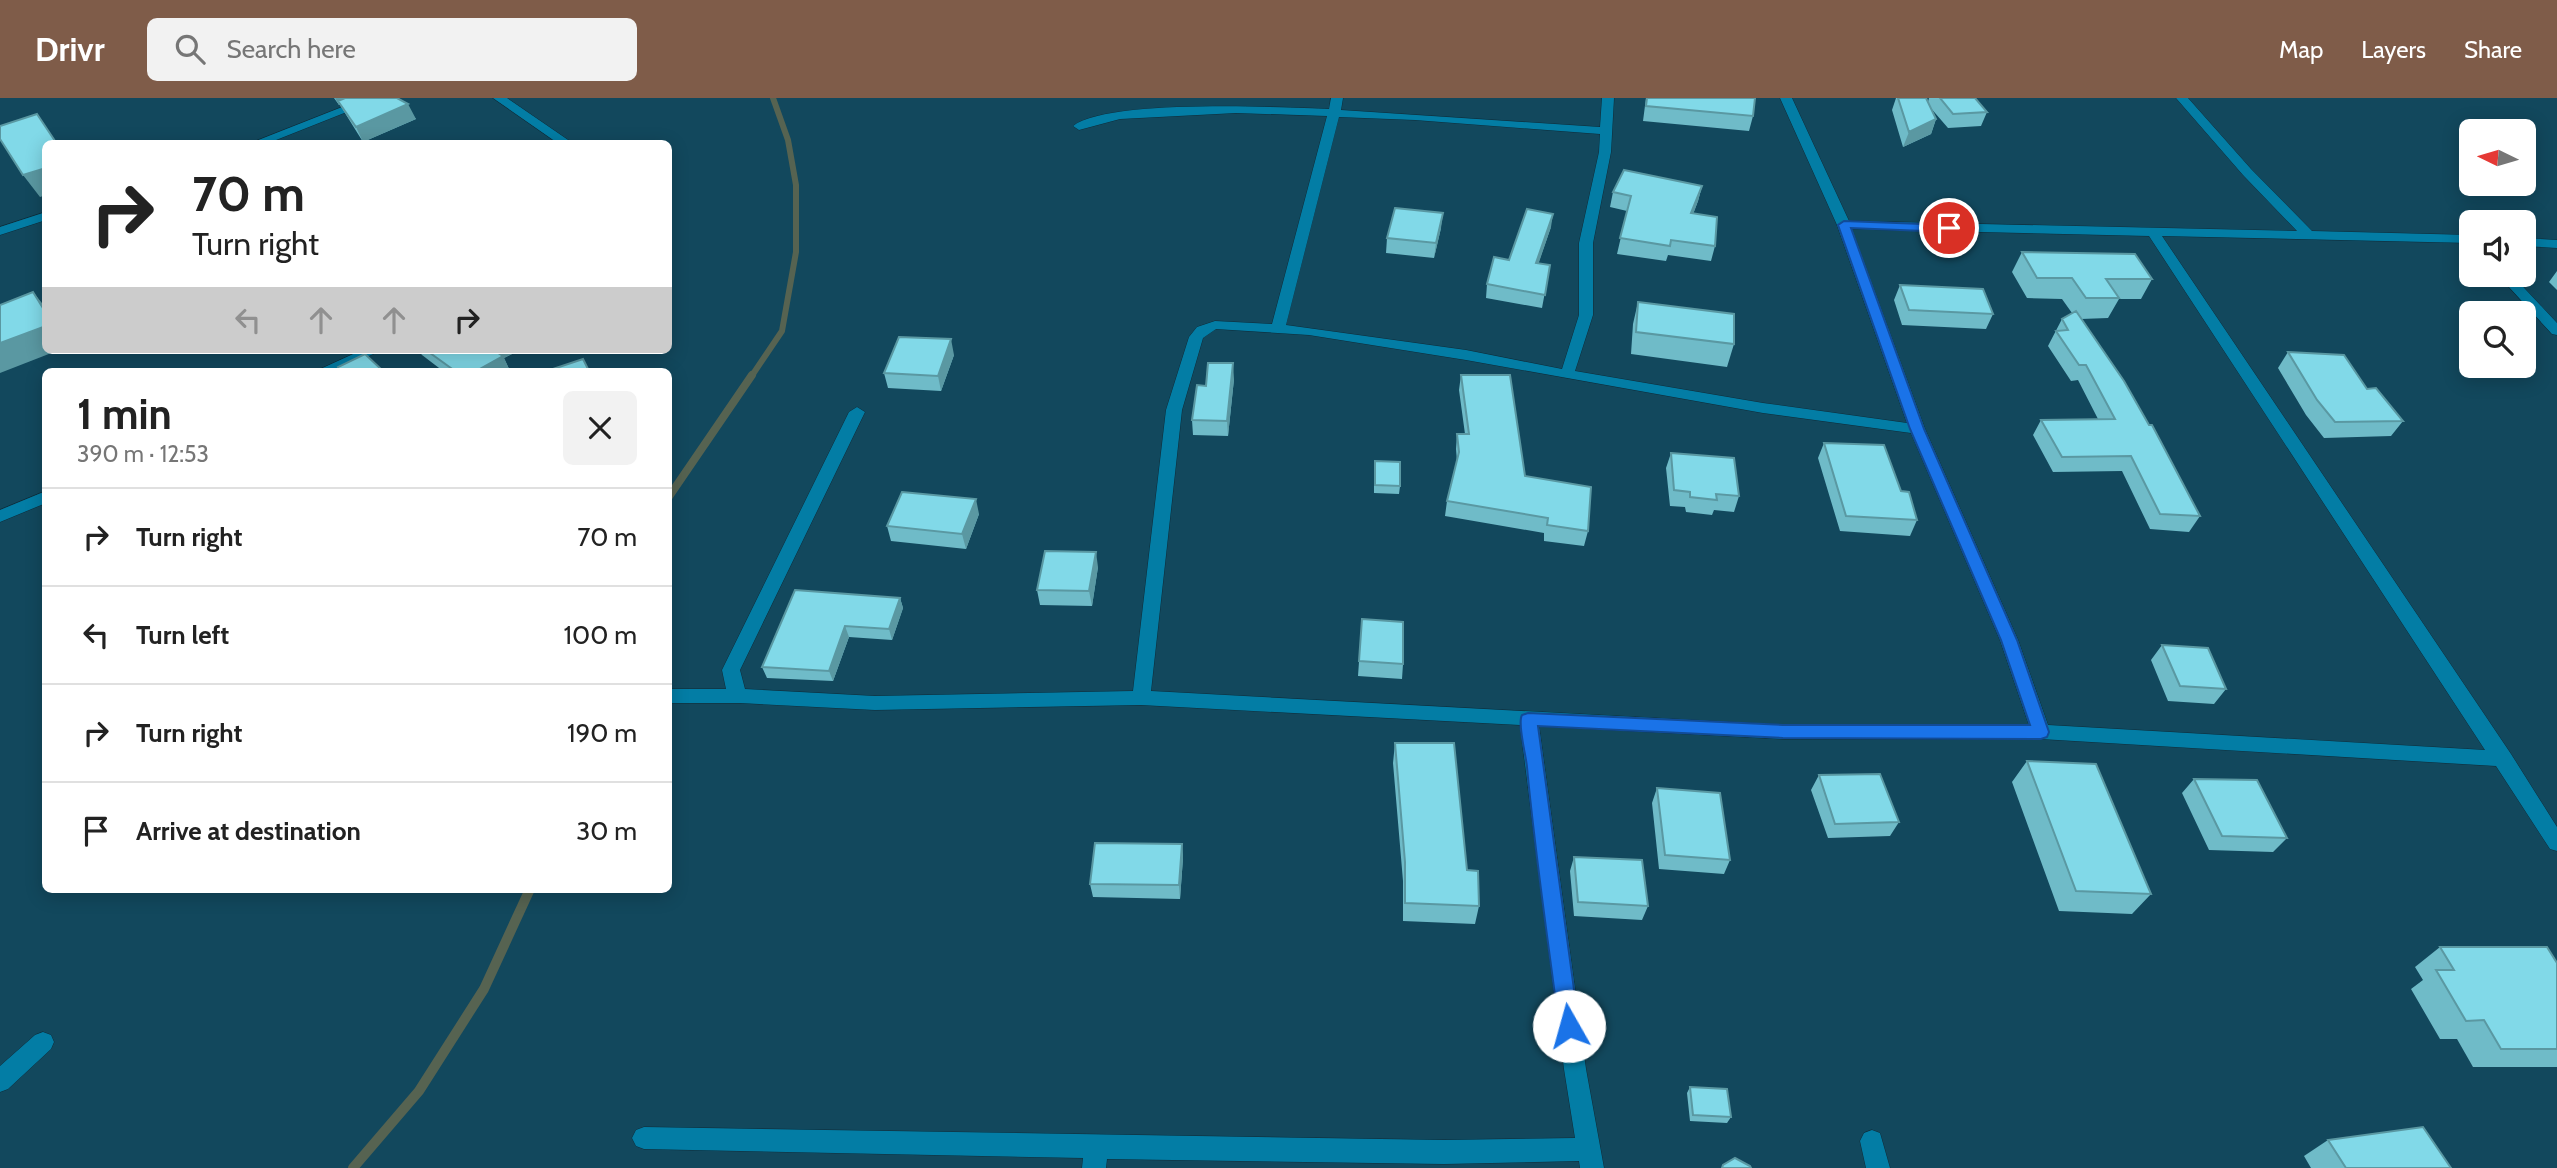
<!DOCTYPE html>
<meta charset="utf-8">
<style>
body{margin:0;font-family:Cabin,sans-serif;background:#f2f2f2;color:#222;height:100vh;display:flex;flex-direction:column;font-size:26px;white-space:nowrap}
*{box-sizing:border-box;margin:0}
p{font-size:23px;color:#767676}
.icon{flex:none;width:38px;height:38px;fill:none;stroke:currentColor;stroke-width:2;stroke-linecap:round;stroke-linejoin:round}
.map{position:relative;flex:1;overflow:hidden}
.details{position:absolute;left:42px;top:270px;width:630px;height:525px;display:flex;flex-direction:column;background:#fff;border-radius:10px;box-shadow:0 4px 18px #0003}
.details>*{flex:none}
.top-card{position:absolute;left:42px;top:42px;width:630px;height:214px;border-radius:10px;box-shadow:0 4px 18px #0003;background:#fff;color:#222;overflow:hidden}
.needle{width:46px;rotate:275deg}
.buttons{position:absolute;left:2459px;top:21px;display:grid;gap:14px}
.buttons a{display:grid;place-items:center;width:77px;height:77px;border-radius:10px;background:#fff;box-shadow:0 4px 18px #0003;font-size:35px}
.pin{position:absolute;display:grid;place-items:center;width:60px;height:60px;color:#fff;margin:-30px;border:4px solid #fff;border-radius:50%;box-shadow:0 2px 7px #0007}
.me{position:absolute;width:77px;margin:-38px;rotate:353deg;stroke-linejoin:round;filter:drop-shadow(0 0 5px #0008)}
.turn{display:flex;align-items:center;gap:24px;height:147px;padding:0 35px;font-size:32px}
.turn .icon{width:91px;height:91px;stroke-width:2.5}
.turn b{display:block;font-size:49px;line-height:60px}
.lanes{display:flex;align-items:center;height:66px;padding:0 35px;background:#0003;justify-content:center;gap:35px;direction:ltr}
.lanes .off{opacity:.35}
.round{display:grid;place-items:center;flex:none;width:74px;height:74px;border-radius:10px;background:#f2f2f2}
.headline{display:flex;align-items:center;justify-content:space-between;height:119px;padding:0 35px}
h1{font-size:42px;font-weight:700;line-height:52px}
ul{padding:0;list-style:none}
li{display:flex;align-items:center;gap:21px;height:98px;padding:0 35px;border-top:2px solid #e0e0e0}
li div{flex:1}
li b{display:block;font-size:26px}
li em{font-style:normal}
header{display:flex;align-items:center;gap:42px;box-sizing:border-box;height:98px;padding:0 35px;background:#7f5c49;color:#fff}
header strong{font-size:33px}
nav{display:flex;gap:38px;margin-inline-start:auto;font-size:24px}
.search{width:490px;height:63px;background:#f2f2f2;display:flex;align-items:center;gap:18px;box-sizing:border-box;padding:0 24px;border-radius:10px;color:#767676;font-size:26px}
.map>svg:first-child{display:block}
</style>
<header>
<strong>Drivr</strong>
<div class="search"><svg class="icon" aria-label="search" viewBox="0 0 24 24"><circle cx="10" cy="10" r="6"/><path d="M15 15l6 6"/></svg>Search here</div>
<nav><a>Map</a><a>Layers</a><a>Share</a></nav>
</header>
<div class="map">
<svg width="2557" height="1070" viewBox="0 0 2557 1070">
<rect width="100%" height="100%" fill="#12485d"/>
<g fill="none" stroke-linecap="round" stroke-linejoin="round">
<path stroke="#566351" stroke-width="6" d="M751,279L782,233L796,154V87L788,42L773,0"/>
<path stroke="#566351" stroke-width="8" d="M668,400L752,277"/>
<path stroke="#566351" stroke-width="10" d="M353,1070L419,993L484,891L530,791"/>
<defs>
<path id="minor" d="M365,0H382L266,46H248Z
M493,0H507L574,46H559Z
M1331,0H1343L1341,12L1600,29L1602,0H1614L1611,54L1593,145V217L1575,273L1763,305L1907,325L1837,127L1780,0H1792L1849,123L2297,133L2243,77L2176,0H2188L2251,71L2312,133L2471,137V145L2162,138L2511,656L2557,729V753L2550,751L2496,668L2041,641H1783L1539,628L1586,971L1604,1070H1580L1579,1063L1444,1066L1107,1061L1106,1070H1082L1083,1060L644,1051L636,1048L632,1040L636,1032L644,1029L1444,1042L1575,1040L1564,971L1520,627L1141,607L875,612L740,605H668V591H726L722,572L849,314L857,309L865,314L740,572L745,591L875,598L1133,593L1166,312L1189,239L1197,229L1215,223L1272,226L1327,18L1236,15L1120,21L1079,32L1073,28C1108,1 1280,9 1329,11ZM1339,19L1415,22L1600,36L1599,54L1579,145V217L1562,271L1466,252L1286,227ZM1852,131L2149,138L2485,652L2048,627L2018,542L1925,331ZM1216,231L1309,237L1466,262L1763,315L1911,335L2000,542L2029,627H1783L1151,593L1182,312L1203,240Z
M46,114V122L0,137V129Z
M2524,140L2557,142V150L2524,148Z
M2498,177H2512L2557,225V237L2552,236Z
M362,252H382L336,273H316Z
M46,393V405L0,424V412Z
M43,934L51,937L54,944L51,951L8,991L0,994V968L35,937Z
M1872,1032L1880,1035L1890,1070H1866L1860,1043L1864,1035Z"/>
</defs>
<use href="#minor" stroke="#0d2c39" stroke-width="1"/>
<use href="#minor" fill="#037da5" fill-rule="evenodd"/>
</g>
<path fill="#6fbbc8" d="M334,0H397L416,21L363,44L340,7H339Z
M1646,0H1755L1753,18L1749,33L1643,23Z
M1896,0H1926L1928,4L1929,0H1975L1987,14L1981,28L1948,30L1929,8L1936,21L1931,36L1903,49L1892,12Z
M1702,88L1698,103L1693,116L1715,148L1711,163L1668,157L1666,163L1617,156L1627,113L1610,109L1613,94Z
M1551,129L1538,166L1550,167L1542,210L1486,200L1487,186L1509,162Z
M1441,130L1434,160L1386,155L1387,140Z
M2022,154L2152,181L2141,201H2119L2108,220L2081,221L2200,418L2189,434L2150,431L2122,373L2053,374L2033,337L2041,322L2098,321L2078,282L2071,283L2048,248L2062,221L2072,215L2062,201L2027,200L2012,174Z
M2557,173V192L2549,184Z
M1900,187L1993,216L1986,231L1902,227L1894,202Z
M1638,204L1734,246L1727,269L1631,256L1633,226Z
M418,252H520L504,260L510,273H443L422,257Z
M2288,254L2367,291L2403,323L2391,338L2324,340L2306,317L2278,270Z
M954,257L941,293L888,290L884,275Z
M1461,277L1525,378L1588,433L1584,448L1544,443V435L1445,418L1447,403L1457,364L1456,351L1457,336H1465L1459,292Z
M1234,281L1228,338L1193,337L1192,322L1206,288Z
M1824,345L1901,393L1917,422L1910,438L1840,433L1818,360Z
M1671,355L1739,398L1734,414L1714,412L1712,417L1686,414L1685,409L1670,408L1666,370Z
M1374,371L1400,388L1399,396L1374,395Z
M979,416L966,451L891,443L887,428Z
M1098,469L1092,508L1040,507L1037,492Z
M900,500L903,510L892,542L849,539L833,583L767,580L762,569Z
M1362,521L1403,566L1402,581L1358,578Z
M2162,547L2226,591L2214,606L2168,603L2151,562Z
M1395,645L1467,772L1479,808L1475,826L1403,823V783L1393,665Z
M2027,663L2151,796L2132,816L2059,813L2012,684Z
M1819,677L1899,724L1890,738L1828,740L1811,692Z
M2194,681L2287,740L2273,754L2209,752L2182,695Z
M1657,690L1730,762L1724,776L1659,771L1652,705Z
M1182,746L1183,760L1180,801L1093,799L1090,786Z
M1574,759L1648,808L1642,822L1574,818L1570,773Z
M2440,849L2557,865V969H2473L2457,941H2440L2411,891L2423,882L2415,869Z
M1690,989L1731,1019L1727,1025L1690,1023L1687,995Z
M2328,1042L2451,1070H2311L2304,1058Z"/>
<path fill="#5a98a2" d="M335,0H358L339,7Z
M408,6L416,21L363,44L356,29Z
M1936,21L1931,36L1903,49L1909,34Z
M46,70V97L40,99L23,77Z
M1702,88L1698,103L1688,130L1691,115Z
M1443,115L1441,130L1434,160L1436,145Z
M1553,116L1551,129L1534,179L1536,165Z
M33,194L46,210V215Z
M46,228V252H59L0,275V245Z
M951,241L954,257L941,293L938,278Z
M491,252H520L504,260L510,273H476Z
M1233,265L1234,281L1228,338L1227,323Z
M976,401L979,416L966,451L962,436Z
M1096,454L1098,469L1092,508L1089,493Z
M900,500L903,510L892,542L889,531Z
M845,528L849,539L833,583L829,573Z
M1182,746L1183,760L1180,801L1179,787Z"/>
<path fill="#81d9e8" stroke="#5a98a2" stroke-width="2" d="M345,0H397L408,6L356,29L338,3Z
M1647,0H1755L1753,18L1646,8Z
M1898,0H1926L1936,21L1909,34Z
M1940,0H1975L1987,14L1953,16Z
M37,16L57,46H46V70L23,77L0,41V28Z
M1624,72L1702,88L1691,115L1717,119L1715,148L1671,142L1670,148L1620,140L1631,98L1613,94Z
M1395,110L1443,115L1436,145L1387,140Z
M1527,111L1553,116L1536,165L1550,167L1545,197L1487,186L1494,159L1509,162Z
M2022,154L2135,156L2152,181H2106L2119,200H2086L2072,180H2037Z
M1900,187L1983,191L1993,216L1909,212Z
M33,194L46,215V228L0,245V207Z
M1638,204L1734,216V246L1636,234Z
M2076,213L2124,283L2149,327H2152L2200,418L2160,416L2131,358L2062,359L2041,322L2115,321L2086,267H2079L2056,233L2068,232L2062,221Z
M899,239L951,241L938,278L884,275Z
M426,252H493L503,258L476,273H455Z
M2288,254L2344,257L2367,291L2376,290L2403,323L2335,324L2317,302Z
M365,256L383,273H341L338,269Z
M583,261L589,273H547Z
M1208,265H1233L1227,323L1192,322L1197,287L1206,288Z
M1461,277H1510L1525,378L1591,389L1588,433L1547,427L1548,420L1447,403L1459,354L1457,336H1469Z
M1824,345L1884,347L1901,393L1909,394L1917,422L1846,418Z
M1671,355L1734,360L1739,398L1716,396L1717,402L1690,399V394L1674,392Z
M1375,363L1400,364V388L1375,387Z
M902,394L976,401L962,436L887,428Z
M1045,453L1096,454L1089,493L1037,492Z
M795,492L900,500L889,531L845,528L829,573L762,569Z
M1362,521L1403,524V566L1359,563Z
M2162,547L2208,550L2226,591L2180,588Z
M1395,645H1454L1467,772L1478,773L1479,808L1405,805V764Z
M2027,663L2096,666L2151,796L2076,793Z
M1880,676L1899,724L1835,726L1819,677Z
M2194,681L2257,682L2287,740L2222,738Z
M1657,690L1720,695L1730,762L1665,757Z
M1095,745L1182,746L1179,787L1090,786Z
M1574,759L1642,762L1648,808L1578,804Z
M2440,849H2547L2557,865V951H2501L2484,922L2466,923L2436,872H2454Z
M1690,989L1727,991L1731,1019L1693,1017Z
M2423,1029L2451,1070H2346L2328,1042Z
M1735,1060L1750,1068L1751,1070H1722L1723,1067Z"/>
<path fill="#1a73e8" stroke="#114b97" stroke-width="2" d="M1844,123L1949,127L1955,130L1949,134L1851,130L1924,331L2017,542L2049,634L2047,639L2041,641L1783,640L1538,628L1579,928L1576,935L1569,938L1562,935L1559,928C1548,842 1535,756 1527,669C1526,657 1517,625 1522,617L1528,615L1783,627H2030L2001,542L1910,331L1838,127Z"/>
</svg>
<div class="buttons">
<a><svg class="needle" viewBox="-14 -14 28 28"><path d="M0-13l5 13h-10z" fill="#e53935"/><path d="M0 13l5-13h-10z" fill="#767676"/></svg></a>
<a><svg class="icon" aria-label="sound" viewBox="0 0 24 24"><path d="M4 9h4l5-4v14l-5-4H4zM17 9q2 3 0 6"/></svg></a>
<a><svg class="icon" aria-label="search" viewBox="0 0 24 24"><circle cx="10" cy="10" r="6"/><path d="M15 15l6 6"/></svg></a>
</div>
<div class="pin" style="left:1949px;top:130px;background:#d93025"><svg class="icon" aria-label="arrive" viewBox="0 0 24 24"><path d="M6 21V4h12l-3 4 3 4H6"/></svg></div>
<svg class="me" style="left:1569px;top:928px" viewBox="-20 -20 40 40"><circle r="19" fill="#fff"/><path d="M0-13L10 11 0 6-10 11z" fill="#1a73e8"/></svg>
<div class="top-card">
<div class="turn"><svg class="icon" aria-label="right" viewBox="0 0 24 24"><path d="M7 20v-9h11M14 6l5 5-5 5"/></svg><div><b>70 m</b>Turn right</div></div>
<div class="lanes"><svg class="icon off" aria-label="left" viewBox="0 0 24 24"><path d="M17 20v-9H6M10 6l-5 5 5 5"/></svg><svg class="icon off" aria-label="ahead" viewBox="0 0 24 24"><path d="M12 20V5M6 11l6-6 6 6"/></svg><svg class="icon off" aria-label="ahead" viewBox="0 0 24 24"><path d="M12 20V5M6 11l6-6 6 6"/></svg><svg class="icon" aria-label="right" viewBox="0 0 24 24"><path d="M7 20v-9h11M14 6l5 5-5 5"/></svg></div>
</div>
<section class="details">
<div class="headline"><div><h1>1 min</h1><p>390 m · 12:53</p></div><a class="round"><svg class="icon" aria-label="close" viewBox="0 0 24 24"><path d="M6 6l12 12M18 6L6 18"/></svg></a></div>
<ul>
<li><svg class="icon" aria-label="right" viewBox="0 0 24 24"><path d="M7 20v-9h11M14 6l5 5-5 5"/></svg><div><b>Turn right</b></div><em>70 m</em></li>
<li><svg class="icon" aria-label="left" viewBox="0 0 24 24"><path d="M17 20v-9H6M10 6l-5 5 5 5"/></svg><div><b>Turn left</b></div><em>100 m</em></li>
<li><svg class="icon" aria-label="right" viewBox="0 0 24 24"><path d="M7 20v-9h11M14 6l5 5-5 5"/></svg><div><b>Turn right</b></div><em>190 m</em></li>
<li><svg class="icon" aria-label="arrive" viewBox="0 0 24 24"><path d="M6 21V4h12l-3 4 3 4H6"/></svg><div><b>Arrive at destination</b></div><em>30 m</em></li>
</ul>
</section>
</div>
